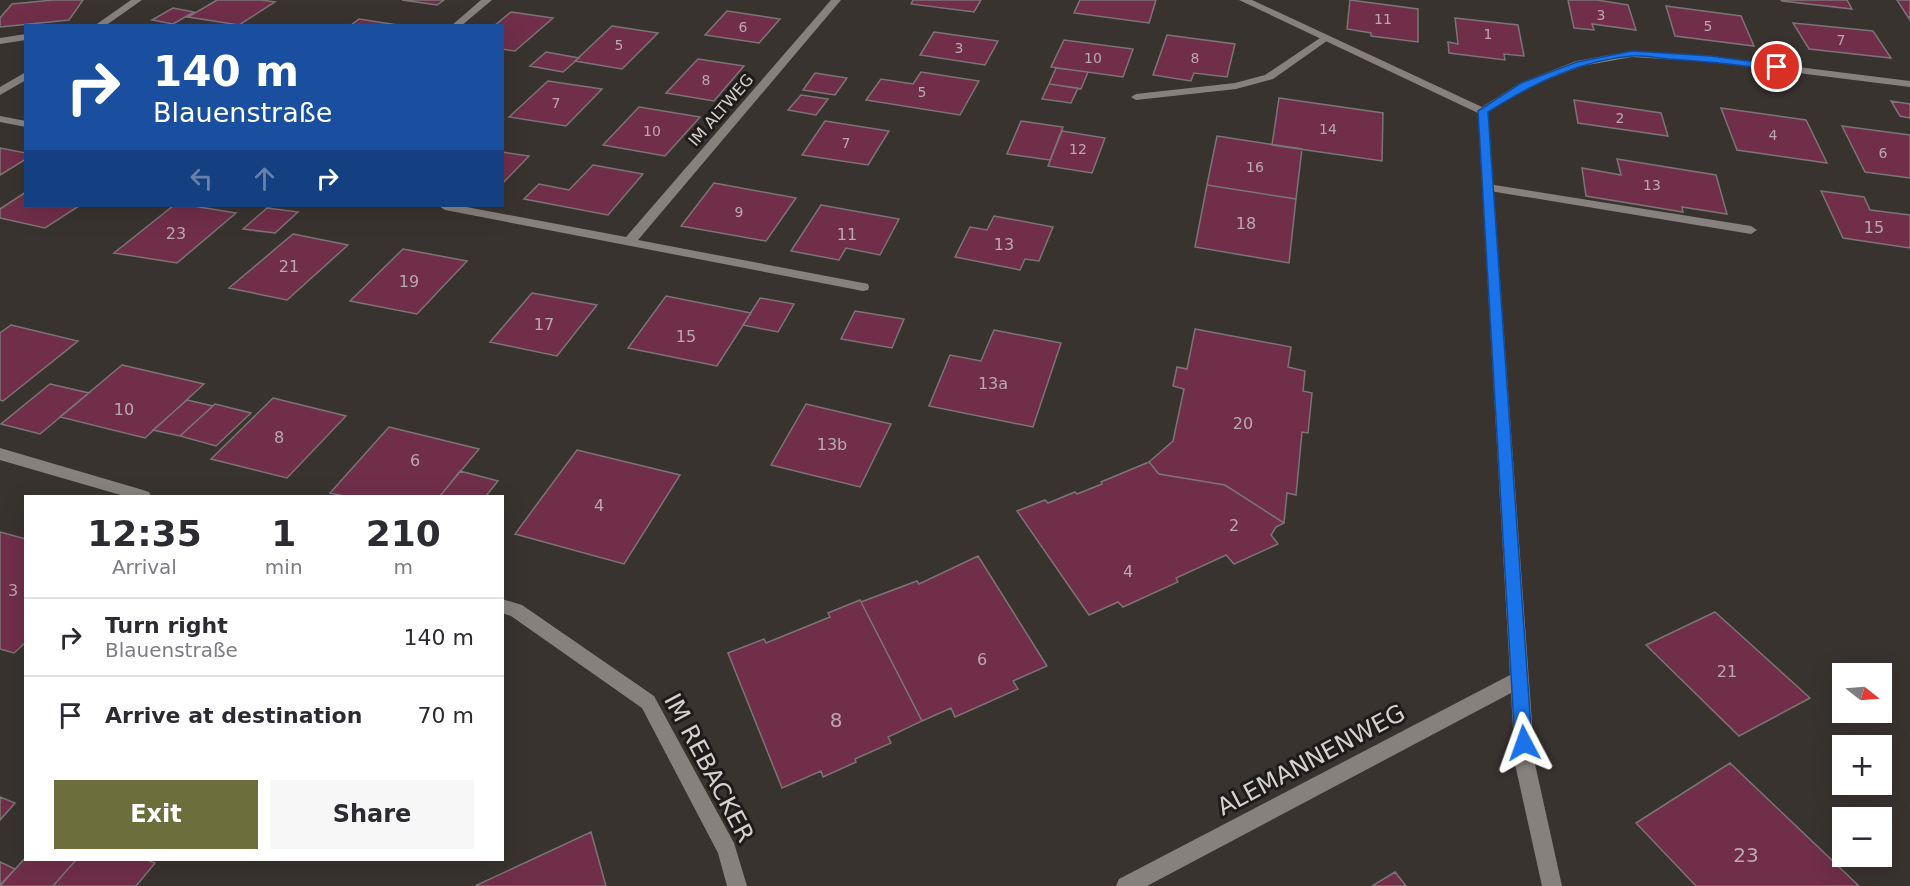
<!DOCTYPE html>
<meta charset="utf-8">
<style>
body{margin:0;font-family:"DejaVu Sans",sans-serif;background:#f7f7f7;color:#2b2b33;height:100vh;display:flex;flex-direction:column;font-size:22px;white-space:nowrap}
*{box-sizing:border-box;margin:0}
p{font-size:20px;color:#7c7c81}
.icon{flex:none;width:33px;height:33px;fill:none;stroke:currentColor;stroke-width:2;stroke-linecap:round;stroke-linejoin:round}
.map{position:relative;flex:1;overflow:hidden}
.details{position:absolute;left:24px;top:495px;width:480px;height:366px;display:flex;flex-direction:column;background:#fff;border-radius:0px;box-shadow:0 6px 24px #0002}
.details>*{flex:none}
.hud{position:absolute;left:24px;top:24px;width:480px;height:183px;border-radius:0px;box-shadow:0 6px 24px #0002;background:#1a4fa0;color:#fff;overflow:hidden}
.needle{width:39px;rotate:107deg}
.buttons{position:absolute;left:1832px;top:663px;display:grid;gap:12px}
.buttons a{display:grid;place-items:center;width:60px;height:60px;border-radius:0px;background:#fff;box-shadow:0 6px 24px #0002;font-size:30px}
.pin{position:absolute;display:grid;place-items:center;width:51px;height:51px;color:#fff;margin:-26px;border:3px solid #fff;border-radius:50%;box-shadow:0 2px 6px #0007}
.me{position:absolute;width:66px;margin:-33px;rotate:356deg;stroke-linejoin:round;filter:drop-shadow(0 0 4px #0008)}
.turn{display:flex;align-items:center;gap:21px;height:126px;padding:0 30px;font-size:27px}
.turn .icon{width:78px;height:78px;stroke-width:2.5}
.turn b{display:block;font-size:42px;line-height:51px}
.lanes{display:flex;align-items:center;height:57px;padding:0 30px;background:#0003;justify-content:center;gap:30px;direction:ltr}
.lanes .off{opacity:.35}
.eta{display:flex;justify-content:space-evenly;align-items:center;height:102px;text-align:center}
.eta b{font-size:36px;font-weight:700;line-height:42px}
.button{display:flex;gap:12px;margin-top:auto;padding:12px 30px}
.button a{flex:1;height:69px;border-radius:0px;background:#6c6e3b;color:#fff;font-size:24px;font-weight:700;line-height:69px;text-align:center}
.button a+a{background:#f7f7f7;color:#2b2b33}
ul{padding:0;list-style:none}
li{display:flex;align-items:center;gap:18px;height:78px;padding:0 30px;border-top:2px solid #e1e1e2}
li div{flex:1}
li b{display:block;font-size:22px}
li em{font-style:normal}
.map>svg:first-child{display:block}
</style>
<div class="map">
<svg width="1910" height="886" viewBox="0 0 1910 886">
<rect width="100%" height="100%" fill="#393330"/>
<path fill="#702e49" stroke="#7b7476" stroke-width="1.5" d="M53,0H83L69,20L0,27V18L12,4Z
M217,0H262L275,2L239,25L188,17Z
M402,0H444L437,5Z
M913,0H981L974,12L911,4Z
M1080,0H1156L1149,23L1074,13Z
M1350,0L1418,9V42L1371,36V33L1347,29Z
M1568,0H1597L1628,5L1636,30L1592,24L1594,30L1574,28Z
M1781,0H1847L1852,9L1782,1Z
M1897,0H1910V20Z
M1666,6L1741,16L1754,46L1675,36Z
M173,8L194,12L173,24L152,20Z
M727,11L780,19L759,43L705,35Z
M511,12L553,18L515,51L502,49V26H494Z
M1455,18L1518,25L1524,56L1504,54L1505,60L1449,53L1448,42L1458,44Z
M359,19L404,26H350Z
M1793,23L1873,31L1891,58L1809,49Z
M612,26L658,33L622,69L575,61Z
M934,32L998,41L985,65L920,55Z
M1167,35L1235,44L1227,77L1194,73L1191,81L1153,75Z
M1064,40L1133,49L1123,77L1051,67Z
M546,52L579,58L563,72L530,66Z
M698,59L744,66L714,101L666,93Z
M1056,68L1088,72L1081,89L1049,84Z
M921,72L979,81L960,115L866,100L881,79L913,84Z
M815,73L847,78L835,95L803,90Z
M548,81L602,89L566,126L509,117Z
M1049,84L1078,88L1071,103L1042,99Z
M801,95L828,99L816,115L788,110Z
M1279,98L1383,113L1382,161L1272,145Z
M1574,100L1661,113L1668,136L1578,123Z
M1891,101L1910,104V118L1900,116Z
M639,107L700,117L665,156L603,145Z
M1721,108L1806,120L1827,163L1737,150Z
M825,121L889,131L868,165L802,155Z
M1021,121L1063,127L1050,160L1007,154Z
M1842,126L1910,135V178L1865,172Z
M1062,131L1105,138L1092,173L1048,166Z
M1217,136L1302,149L1296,199L1207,185Z
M0,148L26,153V159L0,175Z
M502,152L529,156L502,184Z
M1617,159L1716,175L1727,214L1682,207L1683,212L1586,196L1582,168L1621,175Z
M593,165L643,174L608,215L524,199L539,184L569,190Z
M714,183L796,198L766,241L681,226Z
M1207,185L1296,199L1289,263L1195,247Z
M1821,191L1864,197L1870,210L1910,215V248L1843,238Z
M26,192V206H79L45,228L0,218V209Z
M821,205L899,219L880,255L846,248L839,260L791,251Z
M173,206H193L236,213L177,263L114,253Z
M267,208L298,212L275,233L243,229Z
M994,216L1053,227L1039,261L1025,259L1020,270L955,257L970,227L987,230Z
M293,234L348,245L287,300L229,288Z
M403,249L467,261L417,314L350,301Z
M532,293L597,305L557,356L490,342Z
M666,296L751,313L717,366L628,348Z
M760,298L794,304L778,332L743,325Z
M855,311L904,319L892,348L841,339Z
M11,325L78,341L3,401L0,400V333Z
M1195,329L1291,347L1288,367L1305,371L1303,391L1312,393L1308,433L1302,432L1296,495L1287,493L1284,523L1225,485L1159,474L1149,462L1173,441L1184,389L1173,386L1177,367L1187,369Z
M994,330L1061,343L1033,427L929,406L950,355L981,361Z
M122,365L204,384L145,438L60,417Z
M50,384L89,393L40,434L1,424Z
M273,398L346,416L287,478L211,459Z
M187,400L213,406L180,436L153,430Z
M215,404L251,413L216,446L180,436Z
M806,404L891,424L860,487L771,465Z
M389,427L479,449L440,496H344L330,493Z
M577,450L680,475L624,564L515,534Z
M1149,462L1159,474L1225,485L1284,523L1276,527L1271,535L1278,544L1234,564L1226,555L1176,578L1178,582L1123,607L1118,602L1089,615L1017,511L1045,500L1048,503L1075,492L1077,494L1102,484L1101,482Z
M460,471L498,481L486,496H440Z
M0,532L26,539V642L14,653L0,649Z
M978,556L1047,666L1013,681L1018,689L955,717L951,708L922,721L861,602L917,581L919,584Z
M860,600L922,721L888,737L891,743L855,759L856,762L823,777L821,771L782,788L728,653L764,639L766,643L830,617L828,613Z
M1715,612L1810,698L1739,736L1646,645Z
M1730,763L1859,886H1696L1636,823Z
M0,797L15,803L0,820Z
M591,832L606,886H475Z
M26,857V860H76L53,886H0Z
M76,860H147L155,863L136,886H53Z
M0,862L15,869L0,885Z
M1395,872L1406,886H1372Z"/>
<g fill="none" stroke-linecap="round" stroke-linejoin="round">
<path fill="#87817e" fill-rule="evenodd" d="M1323,36L1331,38L1273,79L1236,89L1136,100L1131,97L1136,94L1235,83L1265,75Z
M1488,184L1751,226L1757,230L1751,234L1484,190V186Z"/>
<path fill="#87817e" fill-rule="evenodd" d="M131,0H142L105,26H94Z
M481,0H492L461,26H451Z
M831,0H841L638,240L863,283L868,284L869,287L868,290L863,291L445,210L439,206H461L626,237Z
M1239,0H1252L1482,107L1520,83L1576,61L1632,51L1711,56L1910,81V87L1711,62L1632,57L1582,66L1528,87L1488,112L1535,764L1562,886H1542L1515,764L1511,693L1147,886H1116L1119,879L1510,675L1478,113Z
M26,34V40L0,44V38Z
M26,72V80L0,95V87Z
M0,116L26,121V127L0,122Z
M0,448L143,490L149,492L151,496H124L0,460Z
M502,599L522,605L654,696L734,843L747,886H727L718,853L642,708L511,616L502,613Z"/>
</g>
<path fill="#1a73e8" stroke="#114b97" stroke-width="1.5" d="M1632,51L1711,56L1777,65L1782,67L1777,70C1741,65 1705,61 1668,59C1656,58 1643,55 1632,56C1579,60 1531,85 1488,112L1532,743L1530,749L1524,751L1517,749L1515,743L1478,111L1521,83L1577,62Z"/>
<g text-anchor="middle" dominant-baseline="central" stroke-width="6" stroke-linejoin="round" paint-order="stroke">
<g font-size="14" fill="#bba8ae">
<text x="1601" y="15">3</text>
<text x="1383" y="19">11</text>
<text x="1708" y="26">5</text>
<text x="743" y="27">6</text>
<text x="1488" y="34">1</text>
<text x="1841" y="40">7</text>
<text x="619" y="45">5</text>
<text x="959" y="48">3</text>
<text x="1093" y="58">10</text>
<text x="1195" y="58">8</text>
<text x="706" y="80">8</text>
<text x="922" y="92">5</text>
<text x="556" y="103">7</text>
<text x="1620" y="118">2</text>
<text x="1328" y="129">14</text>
<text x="652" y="131">10</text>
<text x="1773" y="135">4</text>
<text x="846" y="143">7</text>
<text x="1078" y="149">12</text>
<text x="1883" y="153">6</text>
<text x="1255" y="167">16</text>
<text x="1652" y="185">13</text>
<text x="739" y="212">9</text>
</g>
<g font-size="16" fill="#d4d1cf" stroke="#1e1b1a">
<text transform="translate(721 110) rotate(-49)">IM ALTWEG</text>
</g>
<g font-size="16" fill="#bba8ae">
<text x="1246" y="223">18</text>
<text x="1874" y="227">15</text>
<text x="176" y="233">23</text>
<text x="847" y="234">11</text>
<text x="1004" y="244">13</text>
<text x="289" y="266">21</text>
<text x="409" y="281">19</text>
<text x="544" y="324">17</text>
<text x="686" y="336">15</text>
<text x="993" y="383">13a</text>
<text x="124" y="409">10</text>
<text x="1243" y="423">20</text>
<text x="279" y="437">8</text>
<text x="832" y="444">13b</text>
<text x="415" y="460">6</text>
<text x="599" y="505">4</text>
<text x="1234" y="525">2</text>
<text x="1128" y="571">4</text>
<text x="13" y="590">3</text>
<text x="982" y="659">6</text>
<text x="1727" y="671">21</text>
</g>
<g font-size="20" fill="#bba8ae">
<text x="836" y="720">8</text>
<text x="1746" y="855">23</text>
</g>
<g font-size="24" fill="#d4d1cf" stroke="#1e1b1a">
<text transform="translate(1311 760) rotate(-28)">ALEMANNENWEG</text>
<text transform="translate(709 768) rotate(62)">IM REBACKER</text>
</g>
</g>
</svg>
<div class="buttons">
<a><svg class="needle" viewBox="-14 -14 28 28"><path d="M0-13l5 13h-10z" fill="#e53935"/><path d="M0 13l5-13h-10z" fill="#7c7c81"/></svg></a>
<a>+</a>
<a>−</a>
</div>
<div class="pin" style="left:1777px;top:67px;background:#d93025"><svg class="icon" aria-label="arrive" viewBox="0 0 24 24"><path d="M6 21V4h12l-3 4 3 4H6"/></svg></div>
<svg class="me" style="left:1524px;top:743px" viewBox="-20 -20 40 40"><path d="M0-17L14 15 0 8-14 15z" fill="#1a73e8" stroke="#fff" stroke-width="4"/></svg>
<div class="hud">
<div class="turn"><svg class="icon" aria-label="right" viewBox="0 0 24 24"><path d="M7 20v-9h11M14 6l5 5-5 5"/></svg><div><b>140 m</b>Blauenstraße</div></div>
<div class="lanes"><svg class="icon off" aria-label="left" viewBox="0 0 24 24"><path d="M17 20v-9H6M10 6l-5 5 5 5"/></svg><svg class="icon off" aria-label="ahead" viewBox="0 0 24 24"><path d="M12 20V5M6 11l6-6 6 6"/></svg><svg class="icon" aria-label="right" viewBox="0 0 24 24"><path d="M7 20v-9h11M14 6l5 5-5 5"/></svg></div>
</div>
<section class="details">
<div class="eta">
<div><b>12:35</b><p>Arrival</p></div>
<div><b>1</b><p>min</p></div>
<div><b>210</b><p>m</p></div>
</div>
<ul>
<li><svg class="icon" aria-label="right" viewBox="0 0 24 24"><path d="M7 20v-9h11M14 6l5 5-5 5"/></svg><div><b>Turn right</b><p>Blauenstraße</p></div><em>140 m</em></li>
<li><svg class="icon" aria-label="arrive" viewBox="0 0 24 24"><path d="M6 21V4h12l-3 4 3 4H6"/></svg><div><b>Arrive at destination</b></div><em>70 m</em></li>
</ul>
<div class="button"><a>Exit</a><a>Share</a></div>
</section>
</div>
